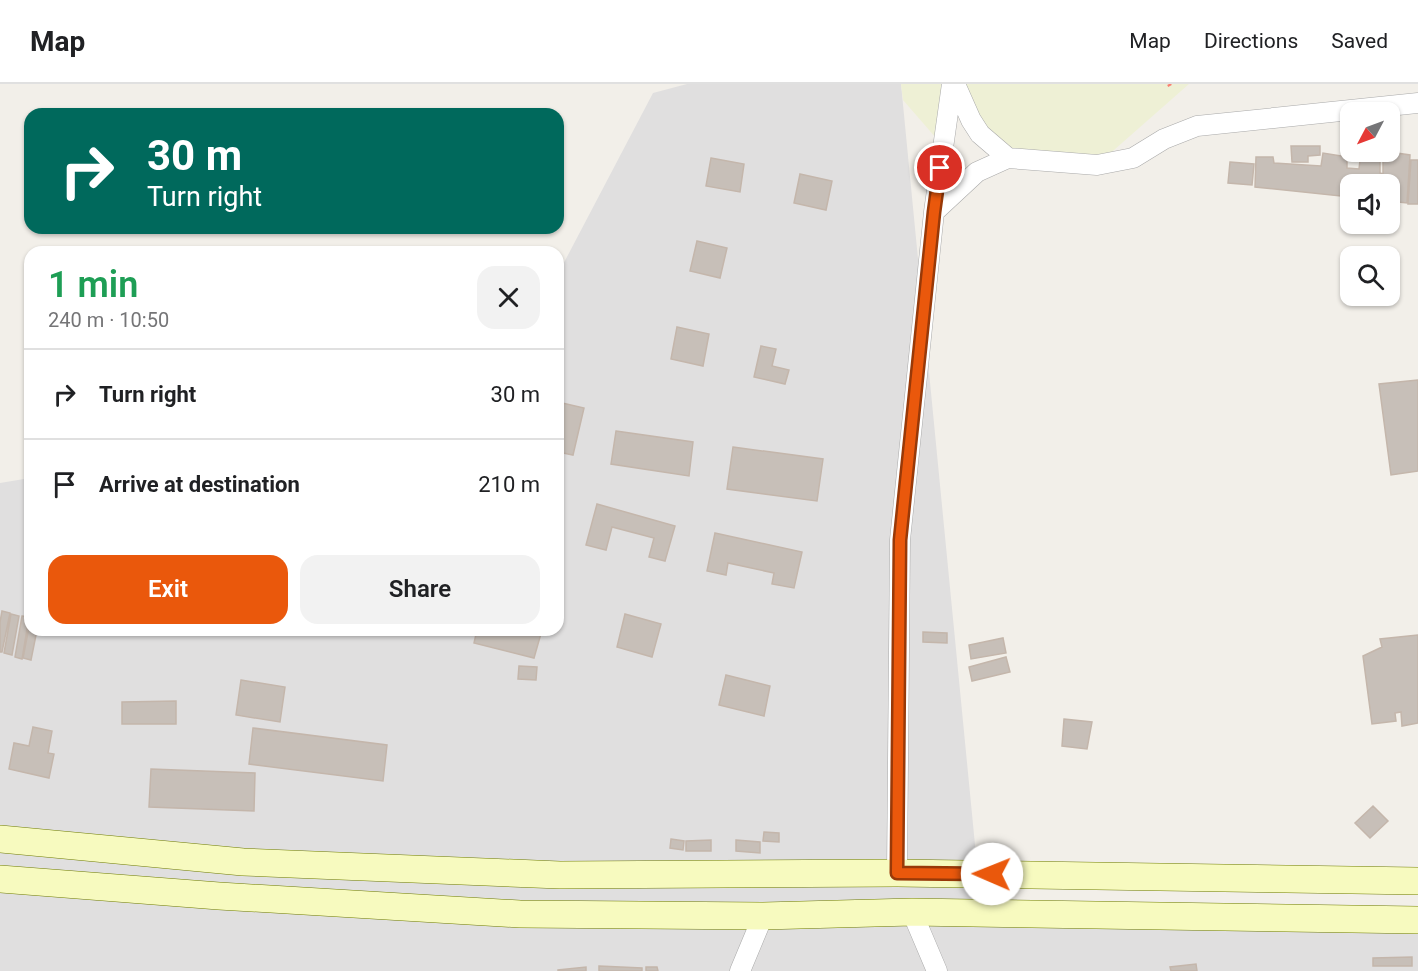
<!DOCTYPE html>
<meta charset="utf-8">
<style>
body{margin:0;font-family:Roboto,sans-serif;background:#f2f2f2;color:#202124;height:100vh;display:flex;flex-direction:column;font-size:22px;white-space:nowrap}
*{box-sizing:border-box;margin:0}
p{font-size:20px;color:#757577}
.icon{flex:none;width:33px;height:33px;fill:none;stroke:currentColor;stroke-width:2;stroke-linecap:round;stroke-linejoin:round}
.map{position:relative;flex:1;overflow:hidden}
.side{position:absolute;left:24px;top:162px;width:540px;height:390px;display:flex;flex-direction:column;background:#fff;border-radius:18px;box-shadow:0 2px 4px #0004}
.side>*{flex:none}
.hud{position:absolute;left:24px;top:24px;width:540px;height:126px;border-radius:18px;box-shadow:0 2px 4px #0004;background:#00695c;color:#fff;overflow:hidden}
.needle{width:39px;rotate:229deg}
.buttons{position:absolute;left:1340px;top:18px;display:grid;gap:12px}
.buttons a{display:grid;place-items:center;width:60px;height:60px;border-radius:12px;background:#fff;box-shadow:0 2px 4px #0004;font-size:30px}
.pin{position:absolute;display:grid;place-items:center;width:51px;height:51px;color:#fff;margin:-26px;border:3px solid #fff;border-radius:50%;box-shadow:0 2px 6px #0007}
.me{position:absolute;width:66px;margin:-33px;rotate:271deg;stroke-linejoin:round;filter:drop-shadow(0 0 4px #0008)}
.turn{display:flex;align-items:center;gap:21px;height:126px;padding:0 24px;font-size:27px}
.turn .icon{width:78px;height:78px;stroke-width:2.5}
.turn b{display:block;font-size:42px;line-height:51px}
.round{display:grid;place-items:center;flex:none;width:63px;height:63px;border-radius:18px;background:#f2f2f2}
.summary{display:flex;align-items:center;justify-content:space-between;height:102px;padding:0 24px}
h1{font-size:36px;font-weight:600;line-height:45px;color:#1e9e55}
.action{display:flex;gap:12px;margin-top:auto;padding:12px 24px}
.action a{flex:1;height:69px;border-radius:18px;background:#ea580c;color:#fff;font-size:24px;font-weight:600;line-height:69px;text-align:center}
.action a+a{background:#f2f2f2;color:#202124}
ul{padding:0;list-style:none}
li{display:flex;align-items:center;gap:18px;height:90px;padding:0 24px;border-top:2px solid #e0e0e0}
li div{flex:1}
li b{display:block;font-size:22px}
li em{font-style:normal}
header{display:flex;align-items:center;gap:36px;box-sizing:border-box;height:84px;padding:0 30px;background:#fff;border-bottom:2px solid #e0e0e0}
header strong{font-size:28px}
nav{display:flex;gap:33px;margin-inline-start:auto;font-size:21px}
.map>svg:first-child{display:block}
</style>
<header>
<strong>Map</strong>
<nav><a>Map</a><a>Directions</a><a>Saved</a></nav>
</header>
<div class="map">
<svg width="1418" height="887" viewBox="0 0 1418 887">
<rect width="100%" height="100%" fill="#f2efe9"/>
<path fill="#e0dfdf" d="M687,0H901L983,843L1418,837V887H0V399L30,394V546H558V190L653,9Z"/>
<path fill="#eef0d5" d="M901,0H951L943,62L903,16Z
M955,0H1189L1097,81L1008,74Z"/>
<path fill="#c7bfb8" stroke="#c4b6ab" stroke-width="1.5" d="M1291,62H1320V71L1308,72V78H1292Z
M1390,68L1410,71L1407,119L1389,117V100H1350V113L1255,103L1256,73H1273L1274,79L1321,82L1323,69L1347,73V84L1359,85L1360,76H1380V89L1383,90V76L1389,77Z
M711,74L744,80L740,108L706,102Z
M1411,76H1418V120H1408Z
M1230,78L1254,80L1252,101L1228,99Z
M800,90L832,97L826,126L794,119Z
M697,157L727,164L720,194L690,187Z
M677,243L709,250L703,282L671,275Z
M761,262L776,265L772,282L789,286L785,300L754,293Z
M1418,296V387L1391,391L1379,300Z
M558,318L584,324L573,371L558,368Z
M616,347L693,358L689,392L611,380Z
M733,363L823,375L817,417L727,405Z
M597,420L675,442L665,477L649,473L654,454L612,443L606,466L586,461Z
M715,449L802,468L794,504L772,500L774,489L728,479L726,491L707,487Z
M2,527L10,529L2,568H0V538Z
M11,530L19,532L12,571L4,569Z
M625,530L661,540L652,573L617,563Z
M22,532L29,533L22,575L15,573Z
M30,538V546H37L31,576L23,574Z
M402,546H419L418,550Z
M477,546H542L534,574L474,559Z
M923,548L947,549V559L923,558Z
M1418,551V639L1402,642L1401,628L1395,629L1396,637L1372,640L1363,572L1382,563L1380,555Z
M1003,554L1006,569L971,575L969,561Z
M1006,573L1010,588L972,597L969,583Z
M519,582L537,583L536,596L518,595Z
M726,591L770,602L764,632L719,621Z
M241,596L285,603L280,638L236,631Z
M176,617V640H122V618Z
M1064,635L1092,638L1087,665L1062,662Z
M33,643L52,647L48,669L54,670L49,694L9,685L14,659L29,662Z
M253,644L387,661L383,697L249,680Z
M151,685L255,689L254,727L149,723Z
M1373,722L1388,737L1370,754L1355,739Z
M764,748L779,749V758L763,757Z
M671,755L684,757L683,766L670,764Z
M711,756V767H686V757Z
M736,756L760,758V769L736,767Z
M1412,873V882H1373V874Z
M1196,880L1197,887H1171L1170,883Z
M599,882L642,884V887H599Z
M586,883V887H558V886Z
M646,883H657L658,887H646Z"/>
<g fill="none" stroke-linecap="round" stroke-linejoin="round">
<defs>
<path id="minor" d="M955,0L971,36L980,50L1008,74
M934,128L977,88L1008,74L1097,81L1133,74L1164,55L1197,42L1418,19
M897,789L900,456L934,128L952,0
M912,828L937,887
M740,887L763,832"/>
<path id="secondary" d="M0,755L243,778L560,791L897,789L1418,797
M0,795L219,812L520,830L763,832L912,828L1418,836"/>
</defs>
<use href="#minor" stroke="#a9a9a9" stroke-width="21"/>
<use href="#secondary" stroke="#707d05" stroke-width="28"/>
<path stroke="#fa8072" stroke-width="4" stroke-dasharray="3 3" stroke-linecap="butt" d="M1169,0L1170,2"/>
<use href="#minor" stroke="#fff" stroke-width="20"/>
<use href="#secondary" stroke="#f7fabf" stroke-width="27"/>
</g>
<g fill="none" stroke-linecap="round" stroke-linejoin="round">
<defs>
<path id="route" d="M940,84L934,128L900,456L897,789L992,790"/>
</defs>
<use href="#route" stroke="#983908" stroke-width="15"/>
<use href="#route" stroke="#ea580c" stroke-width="10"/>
</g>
</svg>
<div class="buttons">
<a><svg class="needle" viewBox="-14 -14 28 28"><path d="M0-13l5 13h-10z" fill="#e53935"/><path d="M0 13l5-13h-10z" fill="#757577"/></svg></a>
<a><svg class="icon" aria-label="sound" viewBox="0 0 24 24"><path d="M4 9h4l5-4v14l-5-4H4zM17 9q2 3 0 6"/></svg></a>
<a><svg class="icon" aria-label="search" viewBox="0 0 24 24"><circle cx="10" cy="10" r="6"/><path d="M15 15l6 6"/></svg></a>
</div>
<div class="pin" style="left:940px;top:84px;background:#d93025"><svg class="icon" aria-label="arrive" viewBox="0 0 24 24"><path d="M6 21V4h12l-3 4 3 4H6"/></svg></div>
<svg class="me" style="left:992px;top:790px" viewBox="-20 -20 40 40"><circle r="19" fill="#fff"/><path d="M0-13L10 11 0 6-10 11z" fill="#ea580c"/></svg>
<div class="hud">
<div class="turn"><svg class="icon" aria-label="right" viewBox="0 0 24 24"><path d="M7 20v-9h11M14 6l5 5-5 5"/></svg><div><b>30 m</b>Turn right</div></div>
</div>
<section class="side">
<div class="summary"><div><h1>1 min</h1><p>240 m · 10:50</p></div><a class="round"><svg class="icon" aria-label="close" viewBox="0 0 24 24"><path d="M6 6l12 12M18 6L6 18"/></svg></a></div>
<ul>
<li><svg class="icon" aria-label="right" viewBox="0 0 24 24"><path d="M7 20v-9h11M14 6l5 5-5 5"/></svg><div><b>Turn right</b></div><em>30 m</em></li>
<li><svg class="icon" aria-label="arrive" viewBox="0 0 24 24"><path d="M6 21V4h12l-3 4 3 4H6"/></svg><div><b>Arrive at destination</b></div><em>210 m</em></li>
</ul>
<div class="action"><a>Exit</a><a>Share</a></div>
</section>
</div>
